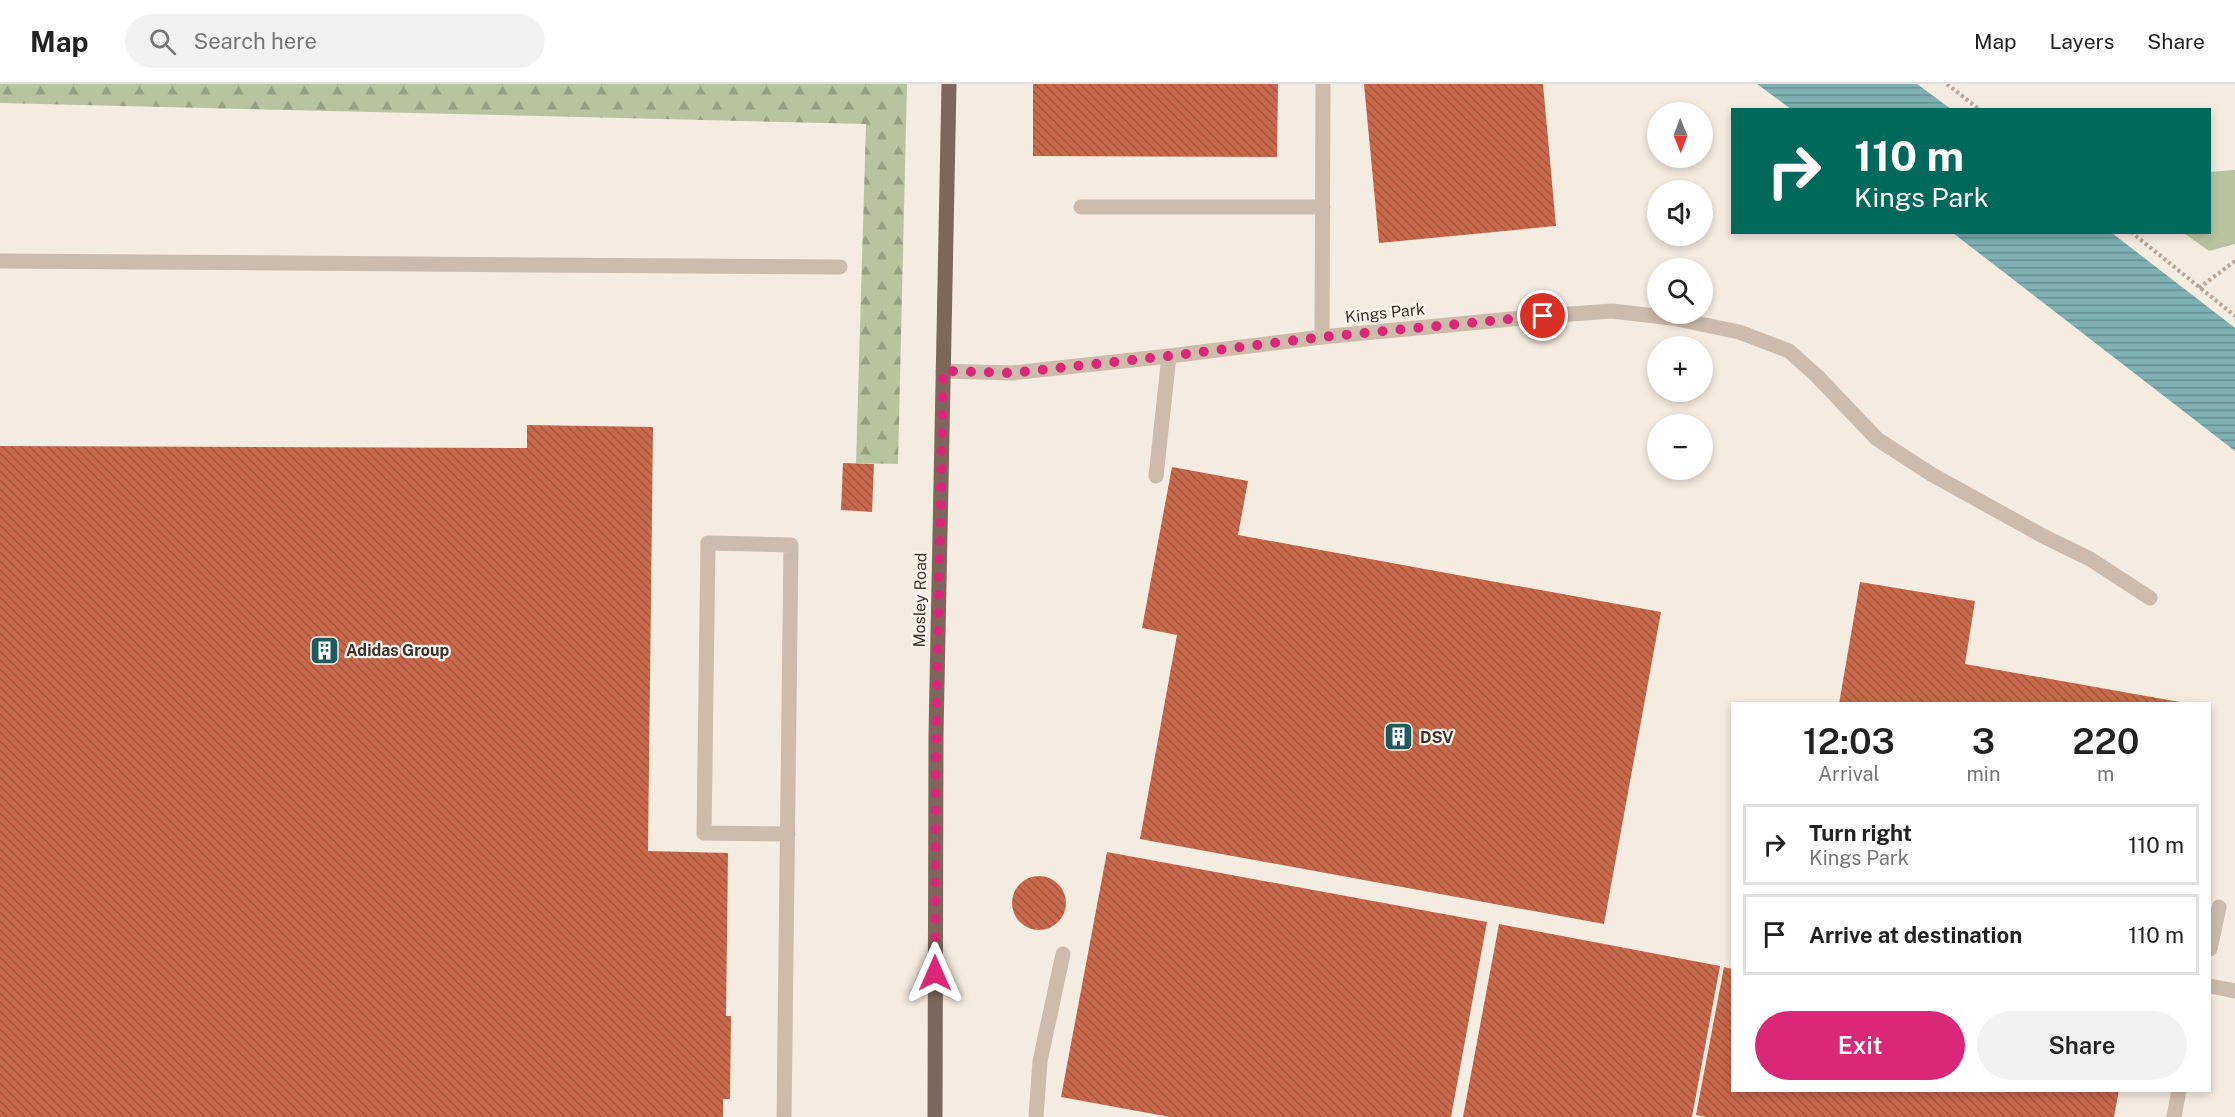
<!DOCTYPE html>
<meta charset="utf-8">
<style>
body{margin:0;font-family:"Public Sans",sans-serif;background:#f2f2f2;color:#222;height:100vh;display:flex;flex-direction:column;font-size:22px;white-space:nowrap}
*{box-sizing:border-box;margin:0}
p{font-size:20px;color:#767676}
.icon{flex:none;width:33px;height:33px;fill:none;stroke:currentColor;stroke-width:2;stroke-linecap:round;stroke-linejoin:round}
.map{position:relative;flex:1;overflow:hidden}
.side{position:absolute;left:1731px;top:618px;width:480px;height:390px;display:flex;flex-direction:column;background:#fff;border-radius:0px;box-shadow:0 3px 9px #0003}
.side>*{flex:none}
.banner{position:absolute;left:1731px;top:24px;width:480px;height:126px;border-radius:0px;box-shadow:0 3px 9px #0003;background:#00695c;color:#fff;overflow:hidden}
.needle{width:39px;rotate:179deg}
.tools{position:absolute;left:1647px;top:18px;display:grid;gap:12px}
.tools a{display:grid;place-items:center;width:66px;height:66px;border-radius:50%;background:#fff;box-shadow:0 3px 9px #0003;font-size:30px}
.pin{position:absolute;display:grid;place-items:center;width:51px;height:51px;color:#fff;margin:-26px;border:3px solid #fff;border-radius:50%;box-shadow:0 2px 6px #0007}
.me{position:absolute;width:66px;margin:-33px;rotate:0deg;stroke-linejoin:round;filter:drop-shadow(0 0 4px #0008)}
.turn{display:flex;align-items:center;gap:21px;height:126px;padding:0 24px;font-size:27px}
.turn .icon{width:78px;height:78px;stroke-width:2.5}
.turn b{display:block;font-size:42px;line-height:51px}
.eta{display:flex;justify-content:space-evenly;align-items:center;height:102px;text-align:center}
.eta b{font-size:36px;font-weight:600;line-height:42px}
.cta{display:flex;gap:12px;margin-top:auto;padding:12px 24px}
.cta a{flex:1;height:69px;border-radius:36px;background:#db2777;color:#fff;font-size:24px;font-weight:600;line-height:69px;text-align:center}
.cta a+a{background:#f2f2f2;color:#222}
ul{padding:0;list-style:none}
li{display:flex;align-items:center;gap:18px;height:81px;margin:0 12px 9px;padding:0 12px;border:3px solid #e0e0e0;border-radius:0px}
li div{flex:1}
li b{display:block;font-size:22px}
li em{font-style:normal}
header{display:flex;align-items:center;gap:36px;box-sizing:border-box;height:84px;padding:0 30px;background:#fff;border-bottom:2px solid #e0e0e0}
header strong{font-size:28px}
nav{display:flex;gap:33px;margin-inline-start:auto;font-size:21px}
.search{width:420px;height:54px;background:#f2f2f2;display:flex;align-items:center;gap:15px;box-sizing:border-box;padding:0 21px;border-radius:33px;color:#767676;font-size:22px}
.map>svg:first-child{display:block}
</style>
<header>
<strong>Map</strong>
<div class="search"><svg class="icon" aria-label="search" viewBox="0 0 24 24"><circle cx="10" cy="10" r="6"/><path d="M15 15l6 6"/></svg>Search here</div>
<nav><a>Map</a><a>Layers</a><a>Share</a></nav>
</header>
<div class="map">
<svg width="2235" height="1033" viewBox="0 0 2235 1033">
<defs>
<pattern id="forest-firs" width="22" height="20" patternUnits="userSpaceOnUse" patternTransform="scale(1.5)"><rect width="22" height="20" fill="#b8c4a0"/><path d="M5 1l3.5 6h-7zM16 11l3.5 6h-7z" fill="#97a083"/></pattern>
<pattern id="water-rules" width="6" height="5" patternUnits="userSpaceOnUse" patternTransform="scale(1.5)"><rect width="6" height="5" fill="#7fb0b2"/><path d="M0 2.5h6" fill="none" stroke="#699091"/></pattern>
<pattern id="building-back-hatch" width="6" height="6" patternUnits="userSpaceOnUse" patternTransform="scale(1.5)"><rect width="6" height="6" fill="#c8694b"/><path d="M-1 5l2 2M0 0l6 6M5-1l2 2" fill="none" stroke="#a4573f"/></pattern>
</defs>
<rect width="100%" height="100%" fill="#f4ebe1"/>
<path fill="#b8c4a0" d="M2235,86V160L2209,167L2184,149L2210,148V88Z"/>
<path fill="url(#forest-firs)" d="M0,0H907L898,380L856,379L866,40L0,19Z"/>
<path fill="url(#water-rules)" d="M1757,0H1917L1951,25H1791Z
M1953,149H2112L2235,244V367Z"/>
<path fill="url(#building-back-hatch)" d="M1033,0H1278L1277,73L1033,72Z
M1364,0H1543L1556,142L1379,159Z
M527,341L653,343L648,767L728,769L726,932H731L730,1015H723V1033H0V362L527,364Z
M843,379L874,380L872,428L841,426Z
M1172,383L1248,397L1238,451L1661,528L1604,840L1140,755L1177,551L1142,544Z
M1860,498L1975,517L1965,580L2191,620H1839Z
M1107,768L1487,838L1451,1033H1170L1061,1013Z
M1012 819a27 27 0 1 1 54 0a27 27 0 1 1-54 0Z
M1499,840L1720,882L1692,1033H1463Z
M1724,883L1732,885V1006H2119L2114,1033H1706L1696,1031Z"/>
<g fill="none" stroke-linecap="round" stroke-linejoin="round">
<path stroke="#b9a596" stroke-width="4" stroke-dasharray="3 3" stroke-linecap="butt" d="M1947,0L1980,26
M2131,148L2235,232
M2199,204L2235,177"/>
<path stroke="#cdbbac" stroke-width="15" d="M1081,123H1323
M0,177L840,183
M1322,253L1323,0
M943,287L1012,289L1169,272L1322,253L1543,232L1612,227L1672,234L1739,248L1789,267L1817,292L1877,355L1931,390L2043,452L2090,475L2150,514
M1156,392L1169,272
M2210,865L2219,823
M2210,902L2235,907
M784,1033L791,461L708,459L704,749L788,750
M1036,1033L1040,977L1063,870
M2174,1033L2179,1006"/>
<path stroke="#7d675c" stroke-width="15" d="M935,1033L936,650L949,0"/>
</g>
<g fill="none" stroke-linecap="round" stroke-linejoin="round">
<path stroke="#db2777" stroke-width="10" stroke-dasharray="0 18" d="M935,889L936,650L943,287L1012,289L1169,272L1322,253L1543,232"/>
</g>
<defs>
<symbol id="building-square" viewBox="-11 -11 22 22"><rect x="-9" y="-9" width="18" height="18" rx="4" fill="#1f5a5e" stroke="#fbf5ee"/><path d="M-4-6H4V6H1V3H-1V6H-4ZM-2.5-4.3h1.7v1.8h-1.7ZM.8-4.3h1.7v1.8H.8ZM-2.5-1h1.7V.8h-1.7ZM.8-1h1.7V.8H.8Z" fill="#fff"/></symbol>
</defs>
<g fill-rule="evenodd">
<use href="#building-square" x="308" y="550" width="33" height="33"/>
<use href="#building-square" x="1382" y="636" width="33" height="33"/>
</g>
<g text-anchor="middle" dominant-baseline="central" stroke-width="4.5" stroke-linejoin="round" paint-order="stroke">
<g font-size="16" fill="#3b302b" stroke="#fbf5ee">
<text transform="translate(1385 229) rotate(-6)">Kings Park</text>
<text transform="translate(920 516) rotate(-89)">Mosley Road</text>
</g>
<g font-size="16" font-weight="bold" fill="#3b302b" stroke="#fbf5ee" text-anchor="start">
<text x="346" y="566">Adidas Group</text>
<text x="1420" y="653">DSV</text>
</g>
</g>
</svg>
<div class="tools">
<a><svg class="needle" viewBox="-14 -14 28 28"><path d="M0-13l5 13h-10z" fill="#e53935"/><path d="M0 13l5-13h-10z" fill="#767676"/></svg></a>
<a><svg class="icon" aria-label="sound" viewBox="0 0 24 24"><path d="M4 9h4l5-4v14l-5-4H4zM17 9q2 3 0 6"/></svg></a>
<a><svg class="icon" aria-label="search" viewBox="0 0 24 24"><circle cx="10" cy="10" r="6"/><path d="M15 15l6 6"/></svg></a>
<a>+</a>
<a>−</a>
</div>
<div class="pin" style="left:1543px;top:232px;background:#d93025"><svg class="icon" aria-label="arrive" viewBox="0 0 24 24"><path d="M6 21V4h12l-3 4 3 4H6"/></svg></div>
<svg class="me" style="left:935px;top:889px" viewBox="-20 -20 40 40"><path d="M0-17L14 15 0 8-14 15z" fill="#db2777" stroke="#fff" stroke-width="4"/></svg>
<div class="banner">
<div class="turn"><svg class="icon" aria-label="right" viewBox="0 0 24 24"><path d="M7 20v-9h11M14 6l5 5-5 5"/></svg><div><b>110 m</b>Kings Park</div></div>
</div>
<section class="side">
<div class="eta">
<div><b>12:03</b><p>Arrival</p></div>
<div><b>3</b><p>min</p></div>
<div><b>220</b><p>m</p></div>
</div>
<ul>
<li><svg class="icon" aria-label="right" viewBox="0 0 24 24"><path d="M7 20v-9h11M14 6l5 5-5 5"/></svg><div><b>Turn right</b><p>Kings Park</p></div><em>110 m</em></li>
<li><svg class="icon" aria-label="arrive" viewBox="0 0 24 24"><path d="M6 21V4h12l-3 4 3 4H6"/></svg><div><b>Arrive at destination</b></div><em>110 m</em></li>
</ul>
<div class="cta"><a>Exit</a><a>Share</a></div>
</section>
</div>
